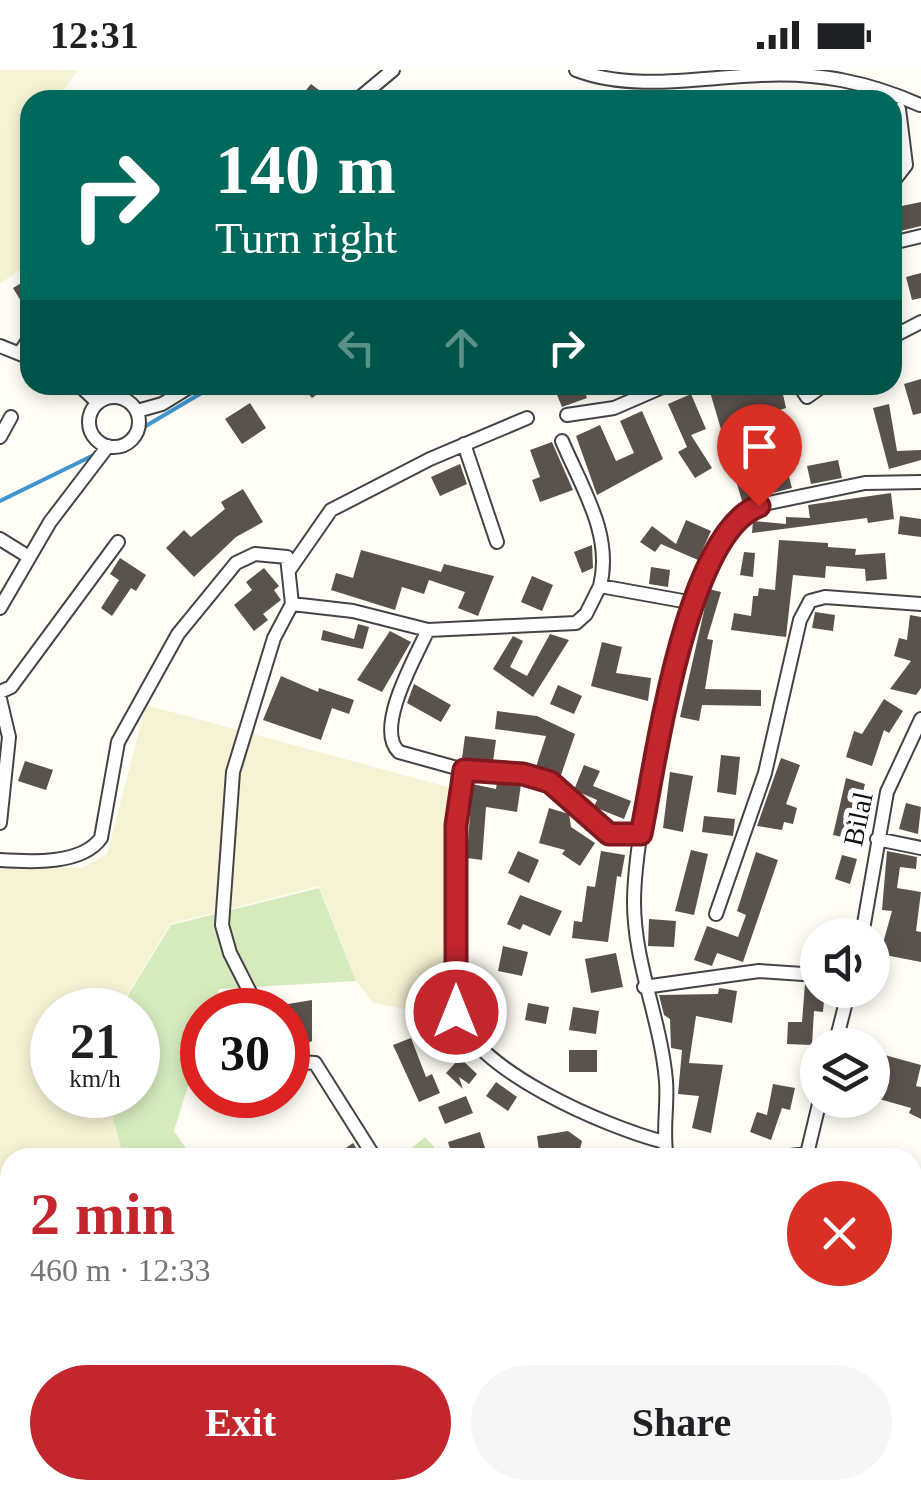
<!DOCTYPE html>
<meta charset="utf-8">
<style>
body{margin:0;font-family:"Times New Roman",serif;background:#f6f6f6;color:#202124;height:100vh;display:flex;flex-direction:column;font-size:38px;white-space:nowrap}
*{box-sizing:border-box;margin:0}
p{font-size:32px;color:#757577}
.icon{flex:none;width:55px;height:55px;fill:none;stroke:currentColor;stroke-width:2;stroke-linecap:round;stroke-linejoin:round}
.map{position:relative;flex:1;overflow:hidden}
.side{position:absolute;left:0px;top:1078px;width:922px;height:352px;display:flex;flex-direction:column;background:#fff;border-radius:30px 30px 0 0;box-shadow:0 5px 15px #0003}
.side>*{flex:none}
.banner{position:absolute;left:20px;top:20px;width:882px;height:305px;border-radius:30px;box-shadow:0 5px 15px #0003;background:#00695c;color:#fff;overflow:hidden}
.fabs{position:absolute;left:800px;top:848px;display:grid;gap:20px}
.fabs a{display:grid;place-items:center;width:90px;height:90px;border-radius:50%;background:#fff;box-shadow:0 5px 15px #0003;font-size:50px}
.speed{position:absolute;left:30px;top:918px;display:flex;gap:20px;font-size:50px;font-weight:700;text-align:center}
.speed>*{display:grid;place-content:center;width:130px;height:130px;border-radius:50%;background:#fff;box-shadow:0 5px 15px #0003;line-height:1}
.speed small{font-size:25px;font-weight:400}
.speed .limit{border:15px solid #d22;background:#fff;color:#111}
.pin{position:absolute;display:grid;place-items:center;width:85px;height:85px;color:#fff;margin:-102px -42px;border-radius:50% 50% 50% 0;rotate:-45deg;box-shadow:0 0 10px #0007}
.pin .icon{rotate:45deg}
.me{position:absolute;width:110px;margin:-55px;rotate:0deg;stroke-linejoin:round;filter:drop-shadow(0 0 8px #0008)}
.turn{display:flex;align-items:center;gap:35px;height:210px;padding:0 30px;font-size:45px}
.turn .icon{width:130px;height:130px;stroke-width:2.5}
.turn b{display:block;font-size:70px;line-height:85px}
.lanes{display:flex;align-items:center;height:95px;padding:0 30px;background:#0003;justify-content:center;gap:50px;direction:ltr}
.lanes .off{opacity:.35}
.round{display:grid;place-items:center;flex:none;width:105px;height:105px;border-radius:52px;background:#f6f6f6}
.summary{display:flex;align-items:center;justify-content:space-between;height:170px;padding:0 30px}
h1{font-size:60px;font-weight:600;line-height:75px;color:#c4262e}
.primary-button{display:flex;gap:20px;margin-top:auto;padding:20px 30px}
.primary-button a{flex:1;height:115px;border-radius:60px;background:#c4262e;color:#fff;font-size:40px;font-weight:600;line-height:115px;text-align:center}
.primary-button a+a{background:#f6f6f6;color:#202124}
.status{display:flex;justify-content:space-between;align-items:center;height:70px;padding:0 50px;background:#fff;direction:ltr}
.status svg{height:28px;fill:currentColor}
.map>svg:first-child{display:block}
</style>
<div class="status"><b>12:31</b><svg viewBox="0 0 49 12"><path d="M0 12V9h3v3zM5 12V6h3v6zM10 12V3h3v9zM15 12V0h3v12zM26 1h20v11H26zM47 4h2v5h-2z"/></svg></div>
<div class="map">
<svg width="921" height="1429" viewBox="0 0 921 1429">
<rect width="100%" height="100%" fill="#fffdf5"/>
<path fill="#eee6ef" d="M580,1420H708L742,1429H573Z"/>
<path fill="#f6f3d4" d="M0,0H78L57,30H30V69L21,83L30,105V192L0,214Z
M146,635L448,717L441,946L373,933L356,911L319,816L170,854L127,925L124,940H52V1025H109L122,1087L10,1088V1233L0,1228V796L82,798L107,784Z
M0,1282L10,1291V1420H124L136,1429H0Z
M262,1420H580L573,1429H241Z"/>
<path fill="#d5ebbd" d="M319,818L356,911L219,919L212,940H202V971L174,1061L192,1087H123L109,1031L110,1025H138V940H125L128,925L171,855Z
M425,1067L443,1087H401Z
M0,1229L10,1235V1290L0,1280Z
M125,1420H262L241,1429H138Z"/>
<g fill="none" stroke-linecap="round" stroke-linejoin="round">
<path stroke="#3f96cf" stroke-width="4" d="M112,376L215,315
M0,431L94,385"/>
</g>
<path fill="#5a524d" d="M311,14L332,30H298Z
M921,132V156L892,163V138Z
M921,203V228L912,230L906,207Z
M30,208V246L13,218Z
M921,309V343L913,345L904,314Z
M301,315H330L312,328Z
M553,315H582L587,328L562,337Z
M708,315H781L786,338L741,352L753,400L785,392L792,418L742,431Z
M691,324L706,359L691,365L712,398L695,408L678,382L687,377L668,334Z
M250,333L266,358L242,374L225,349Z
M889,334L897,381L921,380V390L889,399L873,338Z
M642,341L663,389L597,425L576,366L600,355L616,391L634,383L620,351Z
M782,352L793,376L776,383L765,360Z
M552,372L573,420L540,432L532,410L540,407L530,380Z
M838,390L842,408L811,414L807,396Z
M460,394L467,414L440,426L431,407Z
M243,419L263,452L236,467L194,507L166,478L184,460L191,467L225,439L221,432Z
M891,423L894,449L868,453L867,448L752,463L753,451L786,454V447L810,448L808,435Z
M900,446L921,449V467L898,464Z
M686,450L711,461L698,490L661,474L655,482L640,472L652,456L676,474Z
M779,470L828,473V477L856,479L855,485L885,483L887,509L866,511L865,499L826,496L825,508L793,505L786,567L731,560L734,543L751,546L753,526H758L759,518L775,520Z
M592,475L593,498L582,503L574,482Z
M361,480L441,502L444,494L494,506L478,546L458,538L465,522L429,510L424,524L402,517L395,540L331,520L336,503L353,508Z
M744,482L755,483L753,507L740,505Z
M120,488L146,505L136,521L131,518L112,546L101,538L119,510L110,504Z
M651,497L670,500L668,517L649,514Z
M264,498L279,516L274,520L281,530L263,544L268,550L254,561L234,535L252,520L246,512Z
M532,506L553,515L542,541L521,532Z
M709,519L721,522L707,569L713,570L705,619L761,620V636L702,635L699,651L680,647Z
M815,542L835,545L833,561L812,558Z
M910,545L921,547V618L916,625L890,619L911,591L894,586L899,568L907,570Z
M358,554L369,557L363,579L321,570L323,560L354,569Z
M390,561L411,572L382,622L357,610Z
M550,564L569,570L533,627L493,599L513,566L523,571L510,597L527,606Z
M602,572L622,577L616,603L651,608L648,631L591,616Z
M281,606L318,622L319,618L354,630L349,644L332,638L321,670L263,650Z
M414,614L451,635L441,652L407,633Z
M558,615L582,626L574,644L550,634Z
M884,629L903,641L889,663L884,660L872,696L846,687L854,661L862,664Z
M497,641L537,646L575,664L560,708L536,697L546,666L495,659Z
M465,666L496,670L493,692L462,688Z
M721,685L740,687L736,725L717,722Z
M781,688L800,695L786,734L797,738L793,754L784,752L782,760L757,756Z
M25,691L53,700L46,720L18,711Z
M584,695L600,701L593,716L631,731L624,749L594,737L597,730L574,720Z
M670,702L693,706L683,762L663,758Z
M846,708L865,714L857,746L862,747L856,770L833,765Z
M497,712L521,714L517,742L486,737L482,790L467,788L472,714L496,719Z
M906,733L921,737L918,764L899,759Z
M549,738L569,744L571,757L595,773L580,796L562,784L565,780L539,773Z
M704,746L735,749L733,766L702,762Z
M691,780L708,784L694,845L675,841Z
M518,781L539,790L529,813L508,803Z
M601,781L625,785L621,807L617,806L608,872L572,868L574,851L582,852L587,816L595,817Z
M887,781L917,787L916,799L900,797L897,818L921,822L916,861L921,862V892L880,884L892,841L882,840Z
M756,782L778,790L743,892L717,883L712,896L694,890L707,856L738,867L746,845L737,841Z
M842,785L857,789L850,814L835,809Z
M520,825L562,841L550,866L523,854L520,860L507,854Z
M649,849L676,851L674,877L648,876Z
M503,876L528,882L522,906L498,901Z
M616,883L623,917L591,923L585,889Z
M805,914L825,920L823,942L814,941L812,975L787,974L788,952H802Z
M719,918L737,921L732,953L696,946L689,993L723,995L711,1063L692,1058L699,1026L678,1024L682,980L671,978L670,949L664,945L659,925L718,924Z
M312,930V971L300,977L288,961V934Z
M528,933L549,937L546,954L525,950Z
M573,937L599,941L596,964L569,960Z
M411,968L426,1007L432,1004L440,1023L419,1032L393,975Z
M569,980H597V1002H569Z
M881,984L921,995L916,1016L921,1017V1049L909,1043L911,1038L872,1027V1005Z
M460,988L477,1004L469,1014L459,1007L463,1019L446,1003Z
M496,1012L517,1027L508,1041L486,1026Z
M773,1014L795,1018L790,1040L782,1038L771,1070L750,1062L757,1042L767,1045Z
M466,1026L473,1043L445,1054L438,1037Z
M568,1061L582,1071L579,1083L540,1088L537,1066Z
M480,1062L485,1078L453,1088L448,1072Z
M353,1073L363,1088H331Z
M768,1420H801L799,1429H766Z"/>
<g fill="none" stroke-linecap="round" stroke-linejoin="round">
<defs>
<path id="minor" d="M576,0C633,22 702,7 761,5C818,2 868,12 920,35
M357,30L393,0
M512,30L515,29
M892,113L906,95L899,39
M892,173L921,166
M892,267L921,252
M0,276L30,288
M20,283L30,267
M79,315L98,333
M799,315L807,327L824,315
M89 352a25 25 0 1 1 50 0a25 25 0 1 1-50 0Z
M137,341L162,334L193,315
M567,345L614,338L667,315
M0,367L11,347
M562,371C582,418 613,465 600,516
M464,374L497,472
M0,469L29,487
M290,499L331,440L430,389L527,348
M292,534L353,541L428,560L576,553L586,544L600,516L694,533
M0,538L50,452L108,376
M428,560C415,588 374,659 399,682L464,700L523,704L550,712L609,765L641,764
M0,622L11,617L118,472
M0,629L9,667L0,753
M464,700L457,755L456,942C475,1001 606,1057 664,1072
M877,769L921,778
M0,790C30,792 82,795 101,768L118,672L178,564L236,493L255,484L287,487L292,534L274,568L233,702L222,855L230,883L259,940
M716,844L765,703L800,550L810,531L825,527L921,534
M862,865L887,722L921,649
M644,917L759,901L818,905
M835,975L849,920
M288,983L301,992L315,993L375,1088
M667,1088C662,1062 668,1037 666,1011C661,950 634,894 634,832C634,756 684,515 728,456C736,445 746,440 759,435L865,413L921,412
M775,1088L806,1084
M806,1088L820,1030
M743,1429L744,1420"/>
<path id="major" d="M912,1285L921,1270
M912,1312L921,1296
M853,1429L855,1420
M872,1429L874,1420"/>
</defs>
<use href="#minor" stroke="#444" stroke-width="16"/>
<use href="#major" stroke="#222" stroke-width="21"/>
<path stroke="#333" stroke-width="2.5" stroke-dasharray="10 5" stroke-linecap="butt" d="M0,1246L10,1253
M213,1420L223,1429"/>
<use href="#minor" stroke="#fff" stroke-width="12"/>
<use href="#major" stroke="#f9d66b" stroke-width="18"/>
</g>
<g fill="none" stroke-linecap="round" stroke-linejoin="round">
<defs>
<path id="route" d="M456,942V755L464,700L523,704L550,712L609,764H641C656,690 686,463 759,436"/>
</defs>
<use href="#route" stroke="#7f191e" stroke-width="25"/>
<use href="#route" stroke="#c4262e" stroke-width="18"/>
</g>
<g text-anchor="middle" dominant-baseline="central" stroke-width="10" stroke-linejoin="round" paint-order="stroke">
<g font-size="28" fill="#111" stroke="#fff">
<text transform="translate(858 749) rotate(-78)">Bilal</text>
</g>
</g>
</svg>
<div class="fabs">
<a><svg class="icon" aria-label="sound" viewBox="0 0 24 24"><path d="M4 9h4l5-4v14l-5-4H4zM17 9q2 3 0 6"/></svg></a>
<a><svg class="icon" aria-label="layers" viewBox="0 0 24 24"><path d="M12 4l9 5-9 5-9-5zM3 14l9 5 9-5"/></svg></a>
</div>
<div class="speed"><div>21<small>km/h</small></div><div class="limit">30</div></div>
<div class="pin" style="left:759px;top:436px;background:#d93025"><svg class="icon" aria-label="arrive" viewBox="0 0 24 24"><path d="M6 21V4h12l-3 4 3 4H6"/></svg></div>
<svg class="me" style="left:456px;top:942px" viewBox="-20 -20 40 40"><circle r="17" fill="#c4262e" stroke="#fff" stroke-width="3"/><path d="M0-11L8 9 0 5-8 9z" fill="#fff"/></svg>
<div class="banner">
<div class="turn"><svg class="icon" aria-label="right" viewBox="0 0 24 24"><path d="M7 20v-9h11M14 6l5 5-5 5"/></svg><div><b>140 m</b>Turn right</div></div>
<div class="lanes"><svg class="icon off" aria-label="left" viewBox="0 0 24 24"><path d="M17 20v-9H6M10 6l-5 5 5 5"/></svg><svg class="icon off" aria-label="ahead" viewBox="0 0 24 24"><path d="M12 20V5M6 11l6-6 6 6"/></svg><svg class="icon" aria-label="right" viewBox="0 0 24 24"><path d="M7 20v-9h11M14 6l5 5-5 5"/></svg></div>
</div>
<section class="side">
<div class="summary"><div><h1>2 min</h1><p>460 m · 12:33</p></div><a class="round" style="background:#d93025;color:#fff"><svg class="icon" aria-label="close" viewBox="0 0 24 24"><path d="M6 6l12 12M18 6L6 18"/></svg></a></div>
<div class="primary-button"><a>Exit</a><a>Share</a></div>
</section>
</div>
